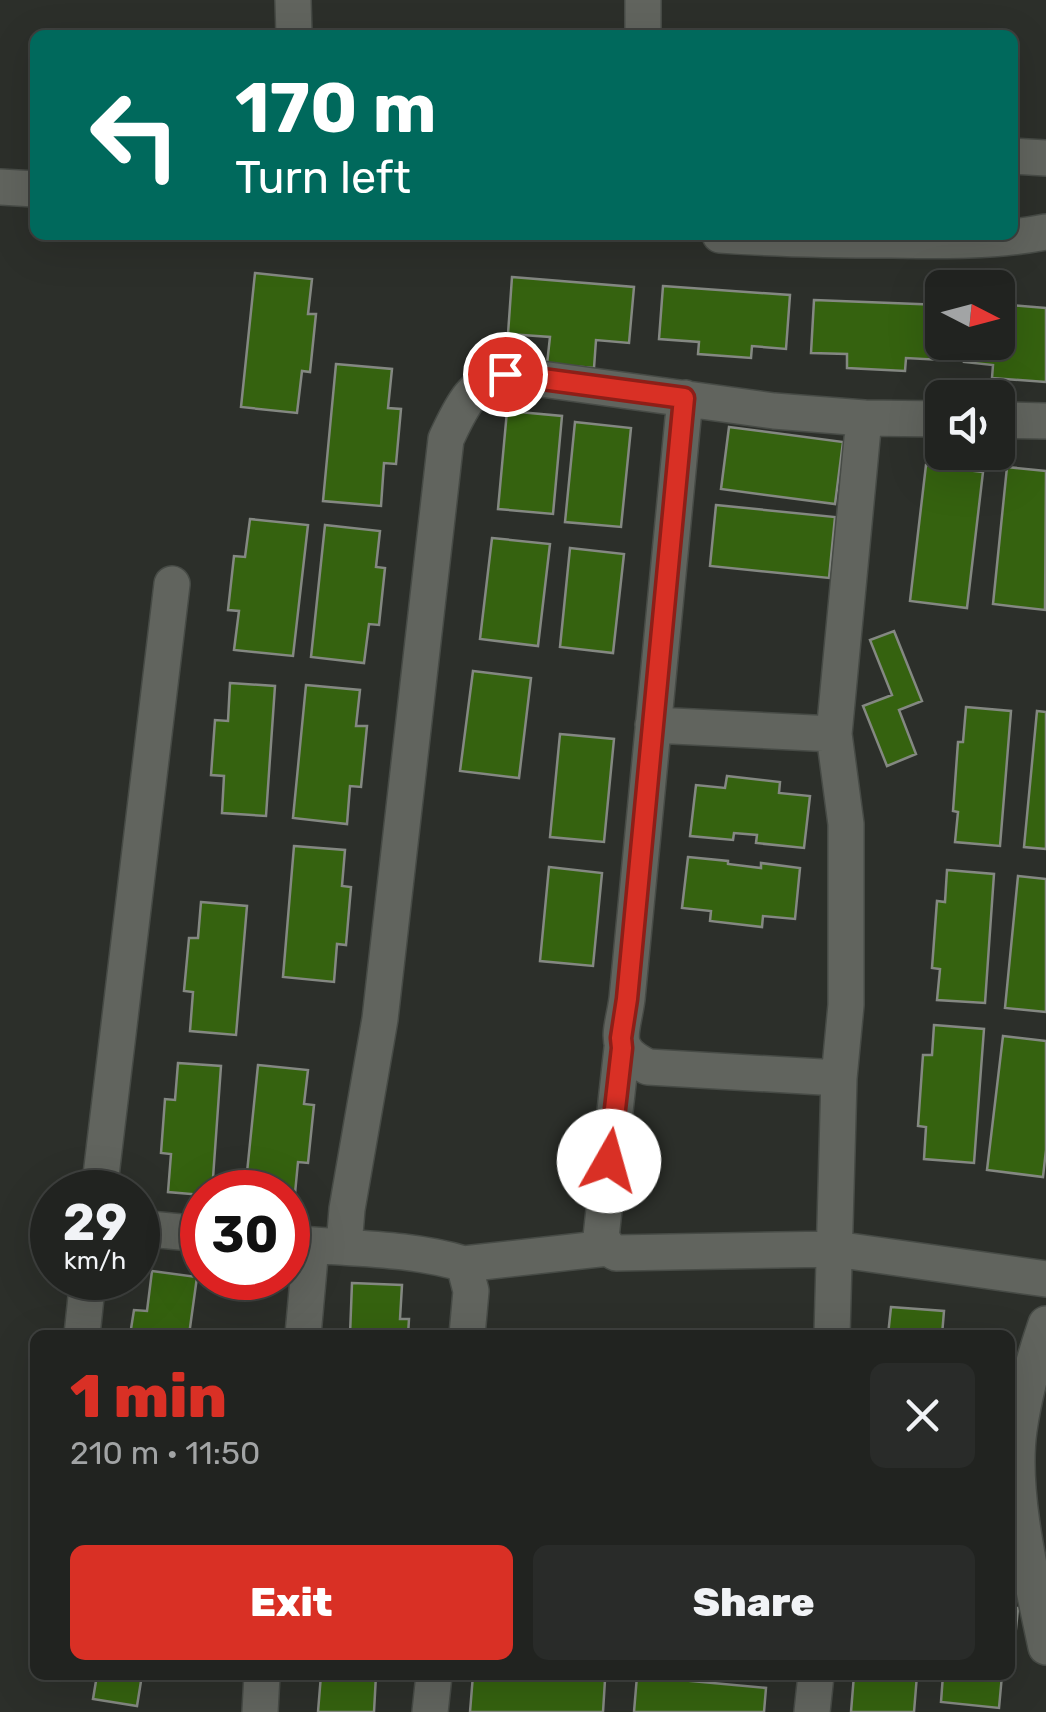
<!DOCTYPE html>
<meta charset="utf-8">
<style>
body{margin:0;font-family:Rubik,sans-serif;background:#292b29;color:#f1f3f6;height:100vh;display:flex;flex-direction:column;font-size:38px;white-space:nowrap}
*{box-sizing:border-box;margin:0}
p{font-size:32px;color:#a2a4a5}
.icon{flex:none;width:55px;height:55px;fill:none;stroke:currentColor;stroke-width:2;stroke-linecap:round;stroke-linejoin:round}
.map{position:relative;flex:1;overflow:hidden}
.side{position:absolute;left:30px;top:1330px;width:985px;height:350px;display:flex;flex-direction:column;background:#212320;border-radius:15px;box-shadow:0 10px 40px #0002,0 0 0 2px #3e403e}
.side>*{flex:none}
.hud{position:absolute;left:30px;top:30px;width:988px;height:210px;border-radius:15px;box-shadow:0 10px 40px #0002,0 0 0 2px #3e403e;background:#00695c;color:#fff;overflow:hidden}
.needle{width:65px;rotate:96deg}
.controls{position:absolute;left:925px;top:270px;display:grid;gap:20px}
.controls a{display:grid;place-items:center;width:90px;height:90px;border-radius:15px;background:#212320;box-shadow:0 10px 40px #0002,0 0 0 2px #3e403e;font-size:50px}
.speed{position:absolute;left:30px;top:1170px;display:flex;gap:20px;font-size:50px;font-weight:700;text-align:center}
.speed>*{display:grid;place-content:center;width:130px;height:130px;border-radius:50%;background:#212320;box-shadow:0 10px 40px #0002,0 0 0 2px #3e403e;line-height:1}
.speed small{font-size:25px;font-weight:400}
.speed .limit{border:15px solid #d22;background:#fff;color:#111}
.pin{position:absolute;display:grid;place-items:center;width:85px;height:85px;color:#fff;margin:-42px;border:5px solid #fff;border-radius:50%;box-shadow:0 2px 10px #0007}
.me{position:absolute;width:110px;margin:-55px;rotate:7deg;stroke-linejoin:round;filter:drop-shadow(0 0 8px #0008)}
.turn{display:flex;align-items:center;gap:35px;height:210px;padding:0 40px;font-size:45px}
.turn .icon{width:130px;height:130px;stroke-width:2.5}
.turn b{display:block;font-size:70px;line-height:85px}
.round{display:grid;place-items:center;flex:none;width:105px;height:105px;border-radius:15px;background:#292b29}
.overview{display:flex;align-items:center;justify-content:space-between;height:170px;padding:0 40px}
h1{font-size:60px;font-weight:800;line-height:75px;color:#d93025}
.primary-button{display:flex;gap:20px;margin-top:auto;padding:20px 40px}
.primary-button a{flex:1;height:115px;border-radius:15px;background:#d93025;color:#fff;font-size:40px;font-weight:800;line-height:115px;text-align:center}
.primary-button a+a{background:#292b29;color:#f1f3f6}
.map>svg:first-child{display:block}
</style>
<div class="map">
<svg width="1046" height="1712" viewBox="0 0 1046 1712">
<rect width="100%" height="100%" fill="#2c2f2a"/>
<path fill="#35620f" stroke="#848882" stroke-width="2.5" d="M255,273L312,279L308,314H316L310,372L302,371L297,413L241,407Z
M512,277L634,287L629,343L596,340L594,368L547,364L550,337L508,334Z
M663,286L790,295L786,349L752,346L751,358L698,354L699,342L659,339Z
M814,300L942,305V360L906,358L905,371L847,368V354L811,353Z
M998,304L1046,308V382L992,378L993,365L964,362L966,342H998Z
M336,364L392,369L388,408L401,409L396,464L384,463L381,506L323,501Z
M507,411L562,416L553,514L498,509Z
M575,422L631,428L621,527L565,522Z
M729,427L843,442L835,504L721,489Z
M926,465L983,472L967,608L910,601Z
M1007,467L1046,471L1045,610L993,604Z
M716,505L835,517L829,578L710,566Z
M250,519L308,525L293,656L234,650L239,611L228,610L234,556L245,557Z
M325,525L380,531L376,567L385,568L379,625L369,624L364,663L311,657Z
M492,538L550,544L538,646L480,639Z
M570,548L624,554L613,653L560,647Z
M894,631L922,701L899,710L916,754L887,766L863,706L892,695L870,640Z
M473,671L531,678L519,778L460,771Z
M230,683L275,686L266,816L222,813L224,776L211,775L215,720L228,721Z
M306,685L360,690L356,726H367L361,787L350,786L347,824L293,818Z
M966,707L1011,711L1000,846L955,842L958,812L953,811L958,742H963Z
M1037,711L1046,712V849L1024,847Z
M560,734L614,739L604,842L550,837Z
M727,776L780,782L779,793L810,796L804,848L756,843L757,835L734,833L733,840L690,836L696,785L725,788Z
M294,846L345,850L342,886L351,887L346,945L337,944L334,982L283,977Z
M688,857L728,861V864L761,868V863L800,868L795,919L763,916L762,927L710,921L711,911L682,908Z
M549,867L602,873L593,966L540,961Z
M947,870L994,874L985,1003L937,1000L940,969L932,968L937,901L945,902Z
M1018,876L1046,879V1012L1005,1008Z
M201,902L247,906L236,1035L190,1031L193,992L184,991L189,938H198Z
M934,1025L984,1029L974,1163L924,1159L926,1127L918,1126L923,1055H932Z
M1003,1036L1046,1041V1150L1043,1177L987,1170Z
M178,1063L221,1066L212,1192H202V1195L168,1192L171,1154L161,1153L165,1099L175,1100Z
M258,1065L308,1070L304,1104L314,1105L308,1163L298,1162L294,1204H288V1192H245Z
M152,1271L197,1277L189,1335H130L134,1310L147,1311Z
M352,1283L402,1285L400,1319H409L408,1335H350Z
M891,1307L944,1311L942,1335H888Z
M1010,1607L1018,1608L1012,1669H1010Z
M97,1675H142L137,1706L93,1699Z
M321,1675H376L374,1712H318Z
M473,1675H549L605,1680L603,1712H470Z
M854,1675H917L914,1712H851Z
M943,1675H1002L999,1708L941,1702Z
M637,1676L766,1688L764,1712H634Z"/>
<g fill="none" stroke-linecap="round" stroke-linejoin="round">
<defs>
<path id="street" d="M293,0L294,35
M643,0V35
M1012,156L1046,158
M0,187L35,189
M720,235C777,239 834,240 891,240C943,241 995,242 1046,232
M685,398L627,999C622,1035 610,1048 648,1067L839,1078
M998,420L1046,421
M653,725L834,734
M99,1192L172,584
M138,1228L202,1234
M288,1243C346,1249 407,1247 464,1264L471,1291L467,1335
M344,1246L347,1209L380,1019L446,439C461,408 470,384 505,374L774,411L864,418L942,419
M608,1248L601,1237L622,1048
M464,1264L608,1248L616,1253L835,1249L1046,1279
M1046,1324C1034,1359 1024,1394 1019,1430C1010,1494 1033,1584 1046,1647
M82,1335L88,1278
M303,1335L311,1246
M832,1335L839,1078L846,1005V824L834,734L864,418
M260,1712L262,1675
M430,1712L434,1675
M812,1712L816,1675"/>
</defs>
<use href="#street" stroke="#474b46" stroke-width="38"/>
<use href="#street" stroke="#61645e" stroke-width="35"/>
</g>
<g fill="none" stroke-linecap="round" stroke-linejoin="round">
<defs>
<path id="route" d="M505,374L684,398L627,999L621,1038L622,1048L609,1161"/>
</defs>
<use href="#route" stroke="#8d1f18" stroke-width="25"/>
<use href="#route" stroke="#d93025" stroke-width="18"/>
</g>
</svg>
<div class="controls">
<a><svg class="needle" viewBox="-14 -14 28 28"><path d="M0-13l5 13h-10z" fill="#e53935"/><path d="M0 13l5-13h-10z" fill="#a2a4a5"/></svg></a>
<a><svg class="icon" aria-label="sound" viewBox="0 0 24 24"><path d="M4 9h4l5-4v14l-5-4H4zM17 9q2 3 0 6"/></svg></a>
</div>
<div class="speed"><div>29<small>km/h</small></div><div class="limit">30</div></div>
<div class="pin" style="left:505px;top:374px;background:#d93025"><svg class="icon" aria-label="arrive" viewBox="0 0 24 24"><path d="M6 21V4h12l-3 4 3 4H6"/></svg></div>
<svg class="me" style="left:609px;top:1161px" viewBox="-20 -20 40 40"><circle r="19" fill="#fff"/><path d="M0-13L10 11 0 6-10 11z" fill="#d93025"/></svg>
<div class="hud">
<div class="turn"><svg class="icon" aria-label="left" viewBox="0 0 24 24"><path d="M17 20v-9H6M10 6l-5 5 5 5"/></svg><div><b>170 m</b>Turn left</div></div>
</div>
<section class="side">
<div class="overview"><div><h1>1 min</h1><p>210 m · 11:50</p></div><a class="round"><svg class="icon" aria-label="close" viewBox="0 0 24 24"><path d="M6 6l12 12M18 6L6 18"/></svg></a></div>
<div class="primary-button"><a>Exit</a><a>Share</a></div>
</section>
</div>
